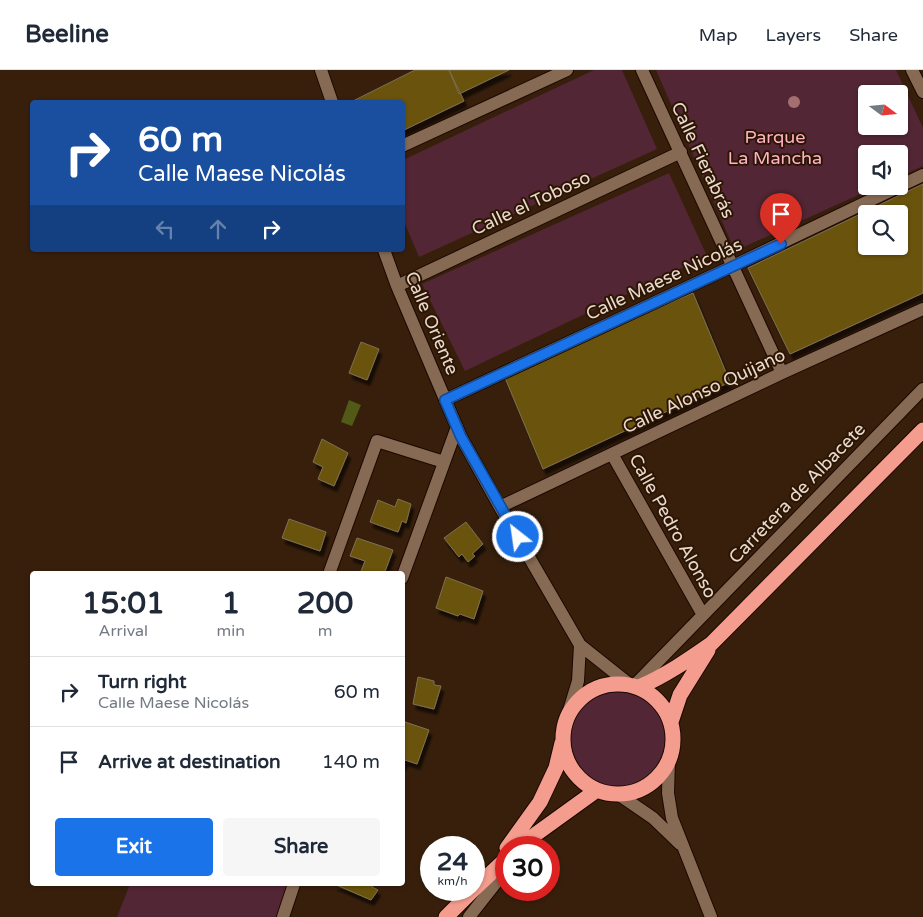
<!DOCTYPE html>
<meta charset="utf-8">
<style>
body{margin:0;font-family:"Varela Round",sans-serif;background:#f6f6f7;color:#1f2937;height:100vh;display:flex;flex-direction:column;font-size:19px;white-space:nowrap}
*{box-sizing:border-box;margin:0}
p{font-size:16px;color:#747a83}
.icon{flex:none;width:28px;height:28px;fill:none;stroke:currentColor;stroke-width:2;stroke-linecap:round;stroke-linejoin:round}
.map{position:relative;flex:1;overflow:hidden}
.details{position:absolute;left:30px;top:501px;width:375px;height:315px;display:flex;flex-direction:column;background:#fff;border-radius:5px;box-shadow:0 1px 4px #0004}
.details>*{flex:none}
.banner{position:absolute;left:30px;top:30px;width:375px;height:152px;border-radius:5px;box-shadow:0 1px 4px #0004;background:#1a4fa0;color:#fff;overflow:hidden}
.needle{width:32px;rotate:106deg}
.buttons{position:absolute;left:858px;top:15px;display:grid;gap:10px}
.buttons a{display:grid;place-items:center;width:50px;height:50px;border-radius:5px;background:#fff;box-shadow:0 1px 4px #0004;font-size:25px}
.speed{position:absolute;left:420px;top:766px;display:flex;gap:10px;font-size:25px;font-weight:700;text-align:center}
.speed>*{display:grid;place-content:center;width:65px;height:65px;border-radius:50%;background:#fff;box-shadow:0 1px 4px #0004;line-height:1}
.speed small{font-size:12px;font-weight:400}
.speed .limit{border:8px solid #d22;background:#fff;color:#111}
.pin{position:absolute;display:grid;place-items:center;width:42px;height:42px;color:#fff;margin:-51px -21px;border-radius:50% 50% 50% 0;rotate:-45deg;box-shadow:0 0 5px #0007}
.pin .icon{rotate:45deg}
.me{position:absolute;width:55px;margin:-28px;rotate:330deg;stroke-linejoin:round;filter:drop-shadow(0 0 4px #0008)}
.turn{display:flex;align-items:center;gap:18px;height:105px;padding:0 25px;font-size:22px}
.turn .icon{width:65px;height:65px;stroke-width:2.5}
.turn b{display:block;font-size:35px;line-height:42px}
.lanes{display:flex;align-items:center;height:48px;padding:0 25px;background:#0003;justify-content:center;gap:25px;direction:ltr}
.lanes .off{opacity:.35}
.eta{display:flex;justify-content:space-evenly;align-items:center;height:85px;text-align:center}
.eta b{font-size:30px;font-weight:700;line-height:35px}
.button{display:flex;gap:10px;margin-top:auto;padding:10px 25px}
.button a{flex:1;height:58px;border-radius:5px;background:#1a73e8;color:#fff;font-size:20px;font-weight:700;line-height:58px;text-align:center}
.button a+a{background:#f6f6f7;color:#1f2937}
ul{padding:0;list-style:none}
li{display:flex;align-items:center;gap:15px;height:70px;padding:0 25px;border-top:1px solid #e0e1e3}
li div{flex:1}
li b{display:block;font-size:19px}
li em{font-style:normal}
header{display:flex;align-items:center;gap:30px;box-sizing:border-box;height:70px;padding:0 25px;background:#fff;border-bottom:1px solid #e0e1e3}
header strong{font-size:24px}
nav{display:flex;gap:28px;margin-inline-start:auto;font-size:18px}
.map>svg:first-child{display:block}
</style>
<header>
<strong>Beeline</strong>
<nav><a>Map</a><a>Layers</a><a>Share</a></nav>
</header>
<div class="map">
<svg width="923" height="847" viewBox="0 0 923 847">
<defs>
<filter id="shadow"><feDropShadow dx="3" dy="5.5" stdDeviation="1" flood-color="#0009"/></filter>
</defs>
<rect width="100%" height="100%" fill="#371f0c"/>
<path fill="#522634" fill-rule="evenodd" d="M594,0H622L657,79L419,187L403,149V90Z
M656,0H896L923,58V96L899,107V84H866V116H878L735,181ZM866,24H899V56H866Z
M669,103L707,186L465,301L422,214Z
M563 669a55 55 0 1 1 110 0a55 55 0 1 1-110 0Z
M130,814H294L283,847H117Z"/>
<path fill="#525a17" d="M349,330L361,335L352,356L341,352Z"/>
<path fill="#6b5209" stroke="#7f7152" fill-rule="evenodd" filter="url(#shadow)" d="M415,0H449L464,31L402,61V32H351Z
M449,0H509L459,24Z
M923,114V223L790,284L748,198ZM866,144H899V176H866Z
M693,223L730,312L543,399L503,303Z
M361,272L379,279L367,310L349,303Z
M322,369L348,383L334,416L318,409L323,397L313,392Z
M398,429L411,434L406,453L402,451L398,462L370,452L378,430L395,437Z
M289,449L326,462L320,481L282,468Z
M466,452L483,474L472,484L475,486L468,492L462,484L459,487L444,468Z
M357,468L393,480L384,504H360L365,491L350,486Z
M446,507L483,521L474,549L460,544L458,546L436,538Z
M418,607L434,611V615L441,616L434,639L413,634Z
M402,651L429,660L417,694L405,690L402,696Z
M334,814H373L372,817L378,820L371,830Z"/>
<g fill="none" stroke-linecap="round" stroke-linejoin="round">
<defs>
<path id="minor" d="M321,0L332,32
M642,0L782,303
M912,0L923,22
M402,76L567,0
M384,180L397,216L461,367L500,437L580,575L629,614
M397,216L681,82
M445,330L733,196L923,105
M612,384L703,545
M500,437L782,303L923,239
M329,504L377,371L444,392
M402,508L457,357
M634,616L923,319
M567,647L578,611L580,575
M669,690L668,723L672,748L711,847
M618,724L653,748L680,774
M283,847L294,814
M469,847L506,800"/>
<path id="highway" d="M563 669a55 55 0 1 1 110 0a55 55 0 1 1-110 0Z
M639,617C665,606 688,590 711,574L923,360
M671,652L680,625L708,580
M507,778L540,732L556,698L562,673
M519,778L536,764L597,720
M474,819L506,789
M446,847L473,820"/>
</defs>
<use href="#minor" stroke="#1d0800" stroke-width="14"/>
<use href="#highway" stroke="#1d0800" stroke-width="17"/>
<use href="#minor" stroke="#866a54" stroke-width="12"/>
<use href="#highway" stroke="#f49d8e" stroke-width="15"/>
</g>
<circle fill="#a56f72" cx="794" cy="32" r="6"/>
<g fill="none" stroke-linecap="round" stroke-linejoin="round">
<defs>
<path id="route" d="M518,467L461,367L445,330L781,174"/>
</defs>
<use href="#route" stroke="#114b97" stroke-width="12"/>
<use href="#route" stroke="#1a73e8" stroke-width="9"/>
</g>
<g text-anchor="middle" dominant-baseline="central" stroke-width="4" stroke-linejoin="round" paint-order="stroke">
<g font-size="18" fill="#ffb1c6" stroke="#2c1603">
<text x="775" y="67">Parque<tspan x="775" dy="21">La Mancha</tspan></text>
</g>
<g font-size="18" fill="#eadace" stroke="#2c1603">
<text transform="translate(703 90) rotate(65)">Calle Fierabrás</text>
<text transform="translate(531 133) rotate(-25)">Calle el Toboso</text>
<text transform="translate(664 209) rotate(-25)">Calle Maese Nicolás</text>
<text transform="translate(432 253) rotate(67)">Calle Oriente</text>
<text transform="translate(704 321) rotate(-25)">Calle Alonso Quijano</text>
<text transform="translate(797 423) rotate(-46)">Carretera de Albacete</text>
<text transform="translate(673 456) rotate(61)">Calle Pedro Alonso</text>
</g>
</g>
</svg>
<div class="buttons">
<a><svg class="needle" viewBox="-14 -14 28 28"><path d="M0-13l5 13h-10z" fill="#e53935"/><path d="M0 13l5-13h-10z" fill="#747a83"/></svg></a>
<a><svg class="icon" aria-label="sound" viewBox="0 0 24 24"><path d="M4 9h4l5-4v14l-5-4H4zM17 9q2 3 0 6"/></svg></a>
<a><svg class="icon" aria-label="search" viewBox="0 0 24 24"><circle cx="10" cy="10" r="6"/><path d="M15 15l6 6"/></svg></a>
</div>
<div class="speed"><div>24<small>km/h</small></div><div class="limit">30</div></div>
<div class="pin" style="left:781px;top:174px;background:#d93025"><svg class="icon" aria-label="arrive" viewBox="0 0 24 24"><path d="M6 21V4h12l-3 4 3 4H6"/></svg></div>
<svg class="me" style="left:518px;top:467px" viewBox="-20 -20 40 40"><circle r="17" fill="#1a73e8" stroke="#fff" stroke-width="3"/><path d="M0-11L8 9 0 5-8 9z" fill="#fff"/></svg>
<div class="banner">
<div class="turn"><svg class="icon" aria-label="right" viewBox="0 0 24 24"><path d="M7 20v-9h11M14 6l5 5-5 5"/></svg><div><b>60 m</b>Calle Maese Nicolás</div></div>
<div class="lanes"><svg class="icon off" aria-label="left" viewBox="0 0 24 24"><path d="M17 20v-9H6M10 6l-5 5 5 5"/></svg><svg class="icon off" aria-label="ahead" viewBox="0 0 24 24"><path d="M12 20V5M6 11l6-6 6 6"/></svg><svg class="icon" aria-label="right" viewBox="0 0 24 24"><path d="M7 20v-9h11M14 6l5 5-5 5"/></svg></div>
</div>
<section class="details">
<div class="eta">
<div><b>15:01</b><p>Arrival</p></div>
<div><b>1</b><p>min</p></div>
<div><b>200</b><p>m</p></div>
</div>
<ul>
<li><svg class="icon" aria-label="right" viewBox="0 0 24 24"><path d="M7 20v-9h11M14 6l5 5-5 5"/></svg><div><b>Turn right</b><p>Calle Maese Nicolás</p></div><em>60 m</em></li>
<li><svg class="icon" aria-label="arrive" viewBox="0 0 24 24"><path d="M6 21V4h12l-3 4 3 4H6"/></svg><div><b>Arrive at destination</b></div><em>140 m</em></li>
</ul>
<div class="button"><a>Exit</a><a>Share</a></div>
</section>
</div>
